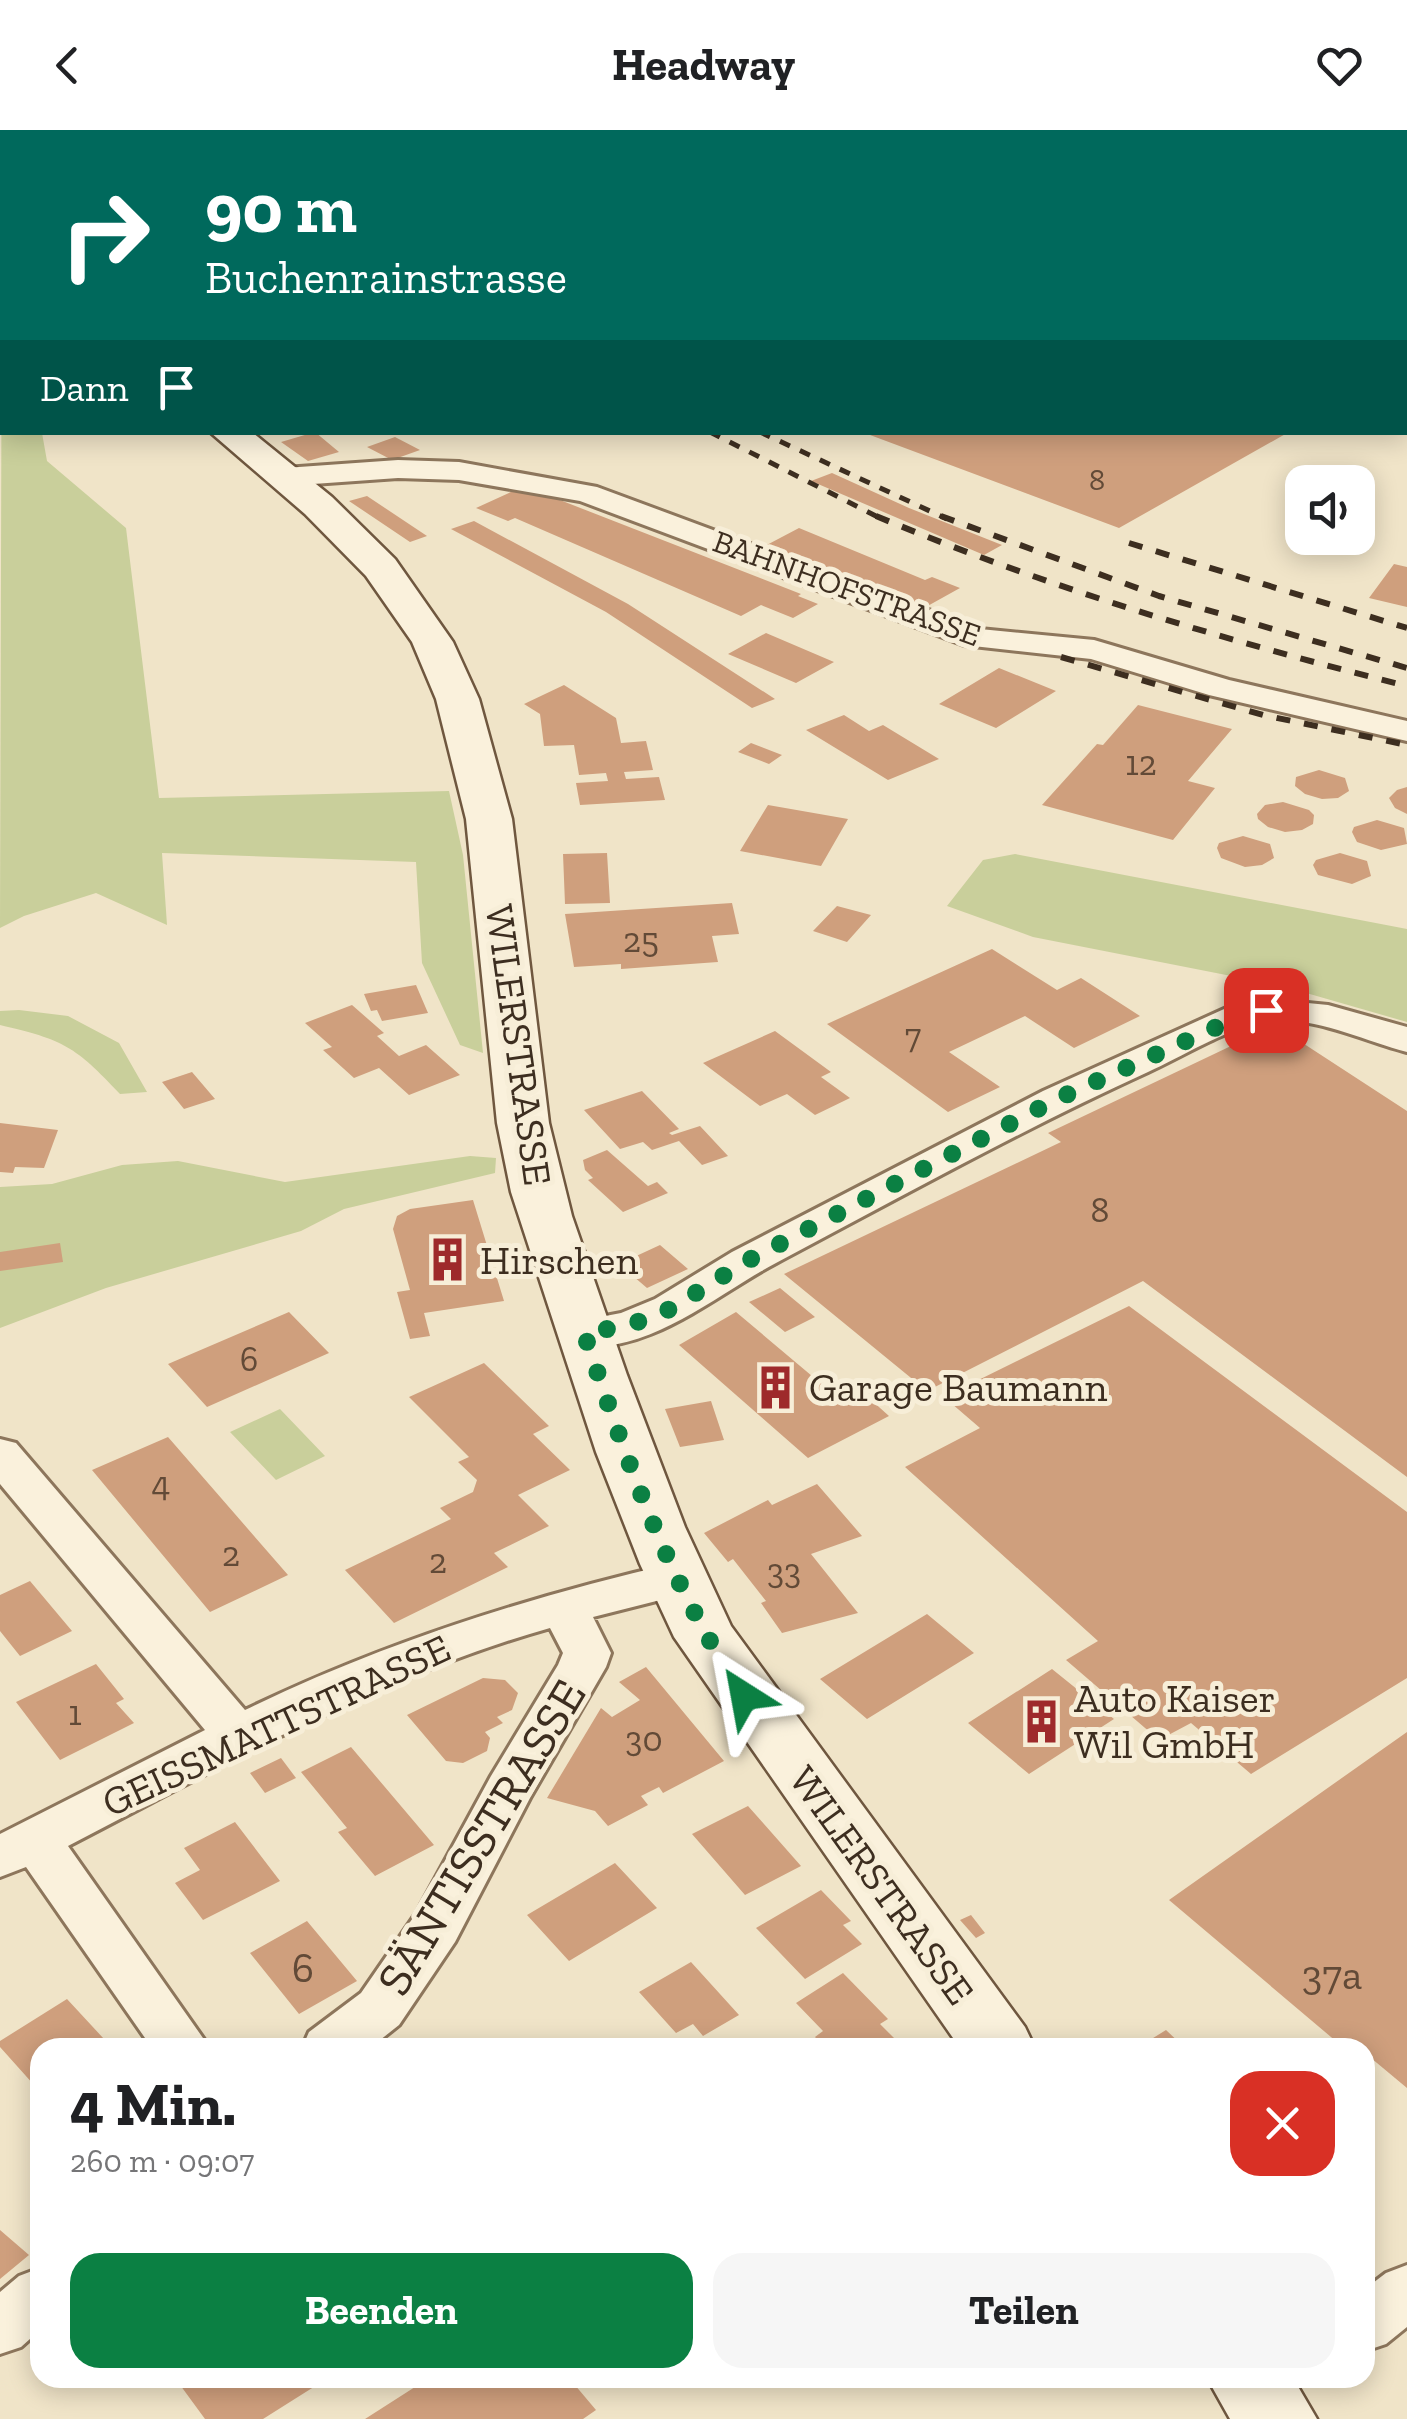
<!DOCTYPE html>
<html lang="de">
<meta charset="utf-8">
<style>
body{margin:0;font-family:"Zilla Slab",serif;background:#f6f6f6;color:#202124;height:100vh;display:flex;flex-direction:column;font-size:38px;white-space:nowrap}
*{box-sizing:border-box;margin:0}
p{font-size:32px;color:#757577}
.icon{flex:none;width:55px;height:55px;fill:none;stroke:currentColor;stroke-width:2;stroke-linecap:round;stroke-linejoin:round}
.map{position:relative;flex:1;overflow:hidden}
.panel{position:absolute;left:30px;top:1908px;width:1345px;height:350px;display:flex;flex-direction:column;background:#fff;border-radius:30px;box-shadow:0 5px 25px #0003}
.panel>*{flex:none}
.guide{position:absolute;left:0px;top:0px;width:1408px;height:305px;box-shadow:0 5px 25px #0003;background:#00695c;color:#fff;overflow:hidden}
.fabs{position:absolute;left:1285px;top:335px;display:grid;gap:20px}
.fabs a{display:grid;place-items:center;width:90px;height:90px;border-radius:20px;background:#fff;box-shadow:0 5px 25px #0003;font-size:50px}
.pin{position:absolute;display:grid;place-items:center;width:85px;height:85px;color:#fff;margin:-42px;border-radius:20px;box-shadow:0 5px 15px #0006}
.me{position:absolute;width:110px;margin:-55px;rotate:326deg;stroke-linejoin:round;filter:drop-shadow(0 0 8px #0008)}
.turn{display:flex;align-items:center;gap:35px;height:210px;padding:0 40px;font-size:45px}
.turn .icon{width:130px;height:130px;stroke-width:2.5}
.turn b{display:block;font-size:70px;line-height:85px}
.then{display:flex;align-items:center;height:95px;padding:0 40px;background:#0003;gap:20px;font-size:38px}
.round{display:grid;place-items:center;flex:none;width:105px;height:105px;border-radius:30px;background:#f6f6f6}
.head{display:flex;align-items:center;justify-content:space-between;height:170px;padding:0 40px}
h1{font-size:60px;font-weight:700;line-height:75px}
.button{display:flex;gap:20px;margin-top:auto;padding:20px 40px}
.button a{flex:1;height:115px;border-radius:30px;background:#0b8043;color:#fff;font-size:40px;font-weight:700;line-height:115px;text-align:center}
.button a+a{background:#f6f6f6;color:#202124}
header{display:flex;justify-content:space-between;align-items:center;height:130px;padding:0 40px;background:#fff;font-size:45px;font-weight:700}
.map>svg:first-child{display:block}
</style>
<header><svg class="icon" aria-label="back" viewBox="0 0 24 24"><path d="M15 5l-7 7 7 7"/></svg>Headway<svg class="icon" aria-label="heart" viewBox="0 0 24 24"><path d="M12 20l-8-8c-3-5 5-10 8-4 3-6 11-1 8 4z"/></svg></header>
<div class="map">
<svg width="1407" height="2289" viewBox="0 0 1407 2289">
<rect width="100%" height="100%" fill="#f0e4c8"/>
<path fill="#c9cf9b" d="M129,0H529L121,2Z
M2,73V302L42,303L47,331L126,398L159,668L449,661L463,725L483,923L460,915L422,833L416,732L162,723L167,795L96,763L24,786L0,798Z
M1015,724L1407,799V892L1282,856L1033,807L947,776L983,730Z
M19,880L68,886L119,913L147,962L120,964C75,916 64,910 0,895V881Z
M470,1026L496,1028L495,1043L344,1079L301,1101L106,1158L0,1198V1057L52,1054L122,1035L178,1031L285,1052Z
M280,1279L325,1326L276,1350L230,1302Z"/>
<path fill="#cf9f7d" d="M315,302L339,322L308,331L281,312Z
M862,302H1289L1119,398Z
M395,307L420,320L392,330L367,317Z
M832,343L909,378L1002,415L984,425L811,351Z
M524,356L801,464L798,466L818,474L793,488L761,475L741,486L515,388L508,391L476,378Z
M367,366L427,406L410,412L349,371Z
M474,391L628,474L775,569L752,578L606,482L451,399Z
M799,398L925,450L932,447L960,458L924,478L866,450L855,457L759,419Z
M1394,434L1407,437V477L1369,468Z
M766,503L834,532L796,553L728,524Z
M999,538L1056,561L996,598L939,574Z
M564,555L616,588L621,613L646,611L653,640L624,642L626,649L659,647L665,670L580,675L576,653L608,651L606,643L579,645L574,615L544,616L540,584L524,574Z
M1138,575L1232,599L1188,651L1215,658L1173,710L1042,675L1097,614L1103,615Z
M844,585L869,601L883,595L939,629L888,650L806,600Z
M751,613L782,625L769,634L738,622Z
M1319,640L1345,648L1349,661L1338,668L1322,669L1305,664L1295,656L1296,647Z
M1407,657V684L1395,678L1389,668L1397,660Z
M1283,672L1309,680L1314,685L1313,694L1302,700L1285,702L1268,697L1258,689L1257,684L1265,675Z
M768,675L848,689L821,736L740,721Z
M1377,690L1404,698L1407,714L1381,720L1357,712L1352,702L1354,697Z
M1243,706L1270,714L1274,728L1262,735L1245,737L1221,728L1217,718L1219,713Z
M607,723L610,773L565,774L563,724Z
M1340,723L1367,731L1371,746L1352,754L1318,745L1313,735L1316,730Z
M732,773L739,804L712,806L718,832L621,839V834L574,837L565,784Z
M837,776L871,785L847,812L813,801Z
M992,819L1057,860L1081,848L1140,886L1074,918L1025,886L949,922L1000,957L948,982L827,894Z
M416,855L428,883L382,891L377,880L371,881L364,864Z
M352,875L384,903L377,906L399,926L426,915L460,945L409,965L379,938L354,948L323,920L332,917L305,893Z
M1275,895L1407,981V1347L1143,1151L927,1261L784,1144L1061,1012L1048,1003Z
M775,901L831,942L821,947L850,968L815,985L787,964L760,976L703,933Z
M192,942L215,969L184,979L162,952Z
M642,961L679,999L669,1003L672,1005L700,996L728,1026L702,1035L679,1011L652,1020L643,1012L620,1019L584,980Z
M0,993L58,1000L44,1038L15,1037L13,1043L0,1042Z
M607,1020L648,1056L657,1052L668,1063L623,1082L588,1050L593,1048L585,1040L583,1030Z
M473,1070L504,1171L424,1183L430,1206L410,1209L397,1162L410,1160L393,1099L397,1086L410,1079Z
M60,1113L63,1132L0,1141V1122Z
M660,1115L688,1139L647,1158L619,1134Z
M780,1158L815,1187L785,1202L749,1172Z
M1129,1176L1407,1382V1548L1251,1644L1191,1593L1159,1610L1066,1530L1098,1511L905,1337L980,1298L944,1267Z
M289,1182L329,1223L207,1277L168,1234Z
M736,1182L831,1262L851,1252L889,1286L808,1328L679,1215Z
M484,1233L549,1296L533,1304L570,1340L518,1365L549,1396L494,1423L508,1437L394,1493L345,1440L451,1389L440,1378L473,1362L477,1350L458,1332L469,1327L409,1267Z
M711,1271L724,1310L680,1317L665,1279Z
M168,1307L288,1445L210,1482L92,1340Z
M817,1354L862,1406L811,1424L858,1483L782,1503L761,1473L766,1471L733,1429L728,1432L704,1403L768,1370L772,1375Z
M30,1451L72,1501L20,1526L0,1501V1465Z
M927,1484L974,1523L867,1589L820,1549Z
M96,1534L124,1569L116,1573L134,1593L60,1630L16,1572Z
M646,1537L724,1631L663,1663L659,1657L641,1666L648,1675L608,1696L595,1681L547,1668L601,1578L612,1587L640,1570L619,1552Z
M1052,1539L1114,1589L1029,1644L968,1593Z
M483,1548L505,1550L518,1563L512,1580L497,1587L503,1593L485,1602L490,1608L487,1621L463,1633L446,1631L407,1585Z
M1407,1602V1958L1365,1923V1918H1344L1169,1770Z
M351,1617L434,1715L375,1746L338,1702L347,1698L301,1642Z
M281,1628L296,1648L265,1663L250,1643Z
M748,1676L801,1736L745,1765L692,1704Z
M235,1692L280,1751L203,1790L175,1753L200,1740L184,1718Z
M615,1733L657,1778L569,1831L527,1785Z
M821,1760L851,1791L843,1795L862,1814L805,1849L756,1798Z
M971,1785L985,1803L976,1808L960,1790Z
M307,1791L357,1851L299,1884L250,1823Z
M691,1832L739,1885L703,1906L693,1894L676,1903L639,1862Z
M843,1843L888,1889L880,1894L904,1918H825L815,1907L823,1901L796,1873Z
M67,1869L104,1909L91,1918H40V1951L34,1955L0,1917V1911Z
M1166,1900L1185,1918H1137Z
M0,2100L29,2125L0,2149Z
M175,2248H328L263,2289H205Z
M429,2248H569L596,2280L583,2289H365Z"/>
<g fill="none" stroke-linecap="round" stroke-linejoin="round">
<defs>
<path id="street" d="M398,330L459,332L597,357L980,499L1094,510L1229,550L1407,591V611L1209,565L1091,529L964,515L580,371L459,350L398,348L285,356L275,353L270,347L275,341L285,338Z
M1268,869L1328,875L1407,897V922C1360,910 1308,882 1259,893C1225,900 1181,927 1148,942C1021,1000 899,1068 776,1133C717,1164 640,1232 569,1213L562,1203L569,1193L621,1183L655,1169L732,1122L1043,961L1233,875Z
M0,1309L16,1313L245,1580C383,1513 525,1468 675,1433L692,1438L699,1450L692,1462L593,1487L611,1523L606,1537L530,1668L455,1812L399,1895L370,1918H302L309,1902L361,1863L417,1782L491,1646L558,1535L563,1523L550,1498C379,1546 225,1635 68,1716L210,1918H152L26,1737L0,1747V1704L205,1600L0,1354Z
M1407,2135V2197L1386,2214L1365,2221V2159L1386,2143Z
M40,2138V2200L21,2217L0,2224V2162L19,2146Z"/>
<path id="secondary" d="M626,0H658L659,2H627Z
M1405,259H1407V281H1405Z
M210,302H252L332,367L395,429L453,512L479,569L512,689L549,993L572,1086L627,1245L685,1397L731,1496L1025,1897L1035,1918H960L674,1507L640,1434L596,1322L511,1062L497,993L466,689L436,569L412,512L366,446L305,384Z
M1207,2248H1293L1317,2289H1230Z"/>
</defs>
<use href="#street" stroke="#8d765c" stroke-width="6"/>
<use href="#secondary" stroke="#6f573f" stroke-width="5"/>
<use href="#street" fill="#faf1dc" fill-rule="evenodd"/>
<use href="#secondary" fill="#faf1dc" fill-rule="evenodd"/>
<path stroke="#3d2e20" stroke-width="5" stroke-dasharray="11 11" stroke-linecap="butt" d="M710,302L882,389
M760,302L947,389"/>
<path stroke="#3d2e20" stroke-width="6" stroke-dasharray="14 14" stroke-linecap="butt" d="M876,386C1049,458 1226,511 1407,556
M941,386L1159,466L1407,538
M1129,413L1407,498
M1061,527L1263,585L1407,615"/>
</g>
<g fill="none" stroke-linecap="round" stroke-linejoin="round">
<path stroke="#0b8043" stroke-width="18" stroke-dasharray="0 32.4" d="M744,1566C666,1449 629,1335 584,1203L630,1195L670,1179L747,1131L1057,969L1248,883L1266,880"/>
</g>
<defs>
<symbol id="building-bare" viewBox="-9 -9 18 18"><path d="M-4-6H4V6H1V3H-1V6H-4ZM-2.5-4.3h1.7v1.8h-1.7ZM.8-4.3h1.7v1.8H.8ZM-2.5-1h1.7V.8h-1.7ZM.8-1h1.7V.8H.8Z" fill="#9e2a2b" stroke="#f7eed8" stroke-width="2.5" paint-order="stroke"/></symbol>
</defs>
<g fill-rule="evenodd">
<use href="#building-bare" x="416" y="1098" width="63" height="63"/>
<use href="#building-bare" x="744" y="1226" width="63" height="63"/>
<use href="#building-bare" x="1010" y="1560" width="63" height="63"/>
</g>
<g text-anchor="middle" dominant-baseline="central" stroke-width="10" stroke-linejoin="round" paint-order="stroke">
<g font-size="30" fill="#624a37">
<text x="1097" y="350">8</text>
</g>
<g font-size="32" fill="#3d2e20" stroke="#f7eed8">
<text transform="translate(847 458) rotate(20)">BAHNHOFSTRASSE</text>
</g>
<g font-size="35" fill="#624a37">
<text x="1141" y="633">12</text>
<text x="641" y="810">25</text>
<text x="913" y="906">7</text>
<text x="1100" y="1080">8</text>
<text x="249" y="1229">6</text>
<text x="161" y="1354">4</text>
<text x="231" y="1424">2</text>
<text x="438" y="1431">2</text>
<text x="784" y="1441">33</text>
<text x="75" y="1583">1</text>
<text x="644" y="1609">30</text>
</g>
<g font-size="40" fill="#3d2e20" stroke="#f7eed8">
<text transform="translate(519 915) rotate(82)">WILERSTRASSE</text>
<text transform="translate(276 1595) rotate(-25)">GEISSMATTSTRASSE</text>
<text transform="translate(882 1755) rotate(54)">WILERSTRASSE</text>
</g>
<g font-size="40" fill="#3d2e20" stroke="#f7eed8" text-anchor="start">
<text x="480" y="1130">Hirschen</text>
<text x="809" y="1257">Garage Baumann</text>
<text x="1074" y="1568">Auto Kaiser<tspan x="1074" dy="46">Wil GmbH</tspan></text>
</g>
<g font-size="42" fill="#624a37">
<text x="303" y="1837">6</text>
<text x="1332" y="1844">37a</text>
</g>
<g font-size="48" fill="#3d2e20" stroke="#f7eed8">
<text transform="translate(481 1707) rotate(-59)">SÄNTISSTRASSE</text>
</g>
</g>
</svg>
<div class="fabs">
<a><svg class="icon" aria-label="sound" viewBox="0 0 24 24"><path d="M4 9h4l5-4v14l-5-4H4zM17 9q2 3 0 6"/></svg></a>
</div>
<div class="pin" style="left:1266px;top:880px;background:#d93025"><svg class="icon" aria-label="arrive" viewBox="0 0 24 24"><path d="M6 21V4h12l-3 4 3 4H6"/></svg></div>
<svg class="me" style="left:744px;top:1566px" viewBox="-20 -20 40 40"><path d="M0-17L14 15 0 8-14 15z" fill="#0b8043" stroke="#fff" stroke-width="4"/></svg>
<div class="guide">
<div class="turn"><svg class="icon" aria-label="right" viewBox="0 0 24 24"><path d="M7 20v-9h11M14 6l5 5-5 5"/></svg><div><b>90 m</b>Buchenrainstrasse</div></div>
<div class="then">Dann<svg class="icon" aria-label="arrive" viewBox="0 0 24 24"><path d="M6 21V4h12l-3 4 3 4H6"/></svg></div>
</div>
<section class="panel">
<div class="head"><div><h1>4 Min.</h1><p>260 m · 09:07</p></div><a class="round" style="background:#d93025;color:#fff"><svg class="icon" aria-label="close" viewBox="0 0 24 24"><path d="M6 6l12 12M18 6L6 18"/></svg></a></div>
<div class="button"><a>Beenden</a><a>Teilen</a></div>
</section>
</div>
